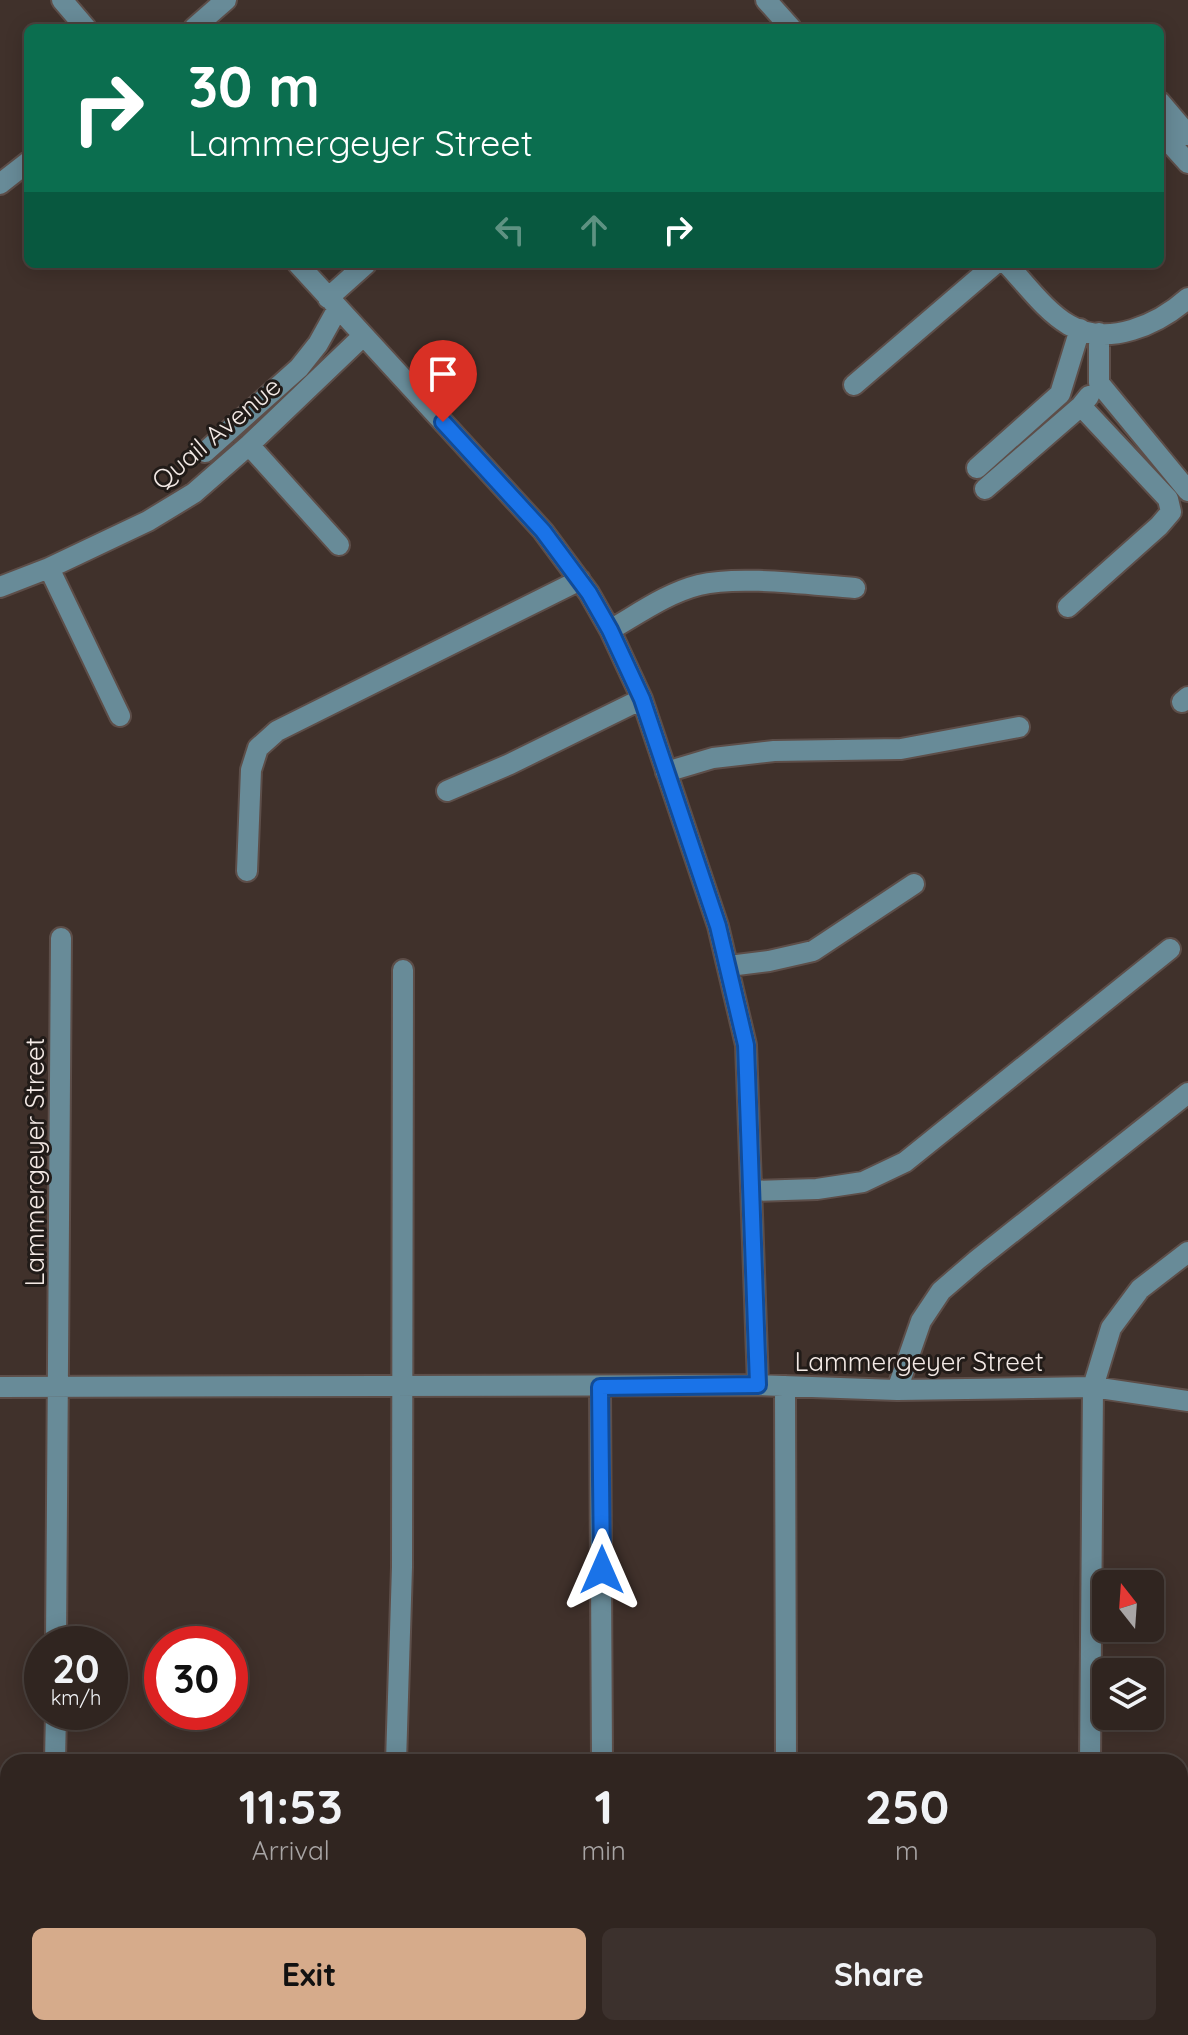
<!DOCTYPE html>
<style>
body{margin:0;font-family:Quicksand,sans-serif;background:#3c312d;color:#f1f3f6;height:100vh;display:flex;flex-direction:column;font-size:30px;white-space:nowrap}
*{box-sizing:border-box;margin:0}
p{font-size:26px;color:#a8a5a5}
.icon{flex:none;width:44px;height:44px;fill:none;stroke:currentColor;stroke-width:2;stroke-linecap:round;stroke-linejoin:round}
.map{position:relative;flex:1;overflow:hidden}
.sheet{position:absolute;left:0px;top:1754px;width:1188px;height:282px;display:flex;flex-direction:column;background:#302520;border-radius:24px 24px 0 0;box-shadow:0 4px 20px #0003,0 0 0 2px #4b423e}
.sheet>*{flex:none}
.guide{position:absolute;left:24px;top:24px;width:1140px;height:244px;border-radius:12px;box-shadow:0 4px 20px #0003,0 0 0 2px #4b423e;background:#0b6e4f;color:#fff;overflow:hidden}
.needle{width:52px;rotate:343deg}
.controls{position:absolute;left:1092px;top:1570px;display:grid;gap:16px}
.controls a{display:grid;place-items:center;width:72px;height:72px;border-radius:12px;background:#302520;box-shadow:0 4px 20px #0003,0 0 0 2px #4b423e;font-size:40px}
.speed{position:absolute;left:24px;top:1626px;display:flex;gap:16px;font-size:40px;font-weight:700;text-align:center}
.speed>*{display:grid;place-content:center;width:104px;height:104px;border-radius:50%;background:#302520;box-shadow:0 4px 20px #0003,0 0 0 2px #4b423e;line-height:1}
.speed small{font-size:20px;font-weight:400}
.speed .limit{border:12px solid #d22;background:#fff;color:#111}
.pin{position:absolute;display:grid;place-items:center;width:68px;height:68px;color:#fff;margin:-82px -34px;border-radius:50% 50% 50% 0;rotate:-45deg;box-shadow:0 0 8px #0007}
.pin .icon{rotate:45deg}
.me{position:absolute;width:88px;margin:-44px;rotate:0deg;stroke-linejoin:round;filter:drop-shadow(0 0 6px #0008)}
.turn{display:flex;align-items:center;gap:28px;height:168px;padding:0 32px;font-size:36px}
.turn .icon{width:104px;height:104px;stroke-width:2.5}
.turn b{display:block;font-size:56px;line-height:68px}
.lanes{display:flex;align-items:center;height:76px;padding:0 32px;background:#0003;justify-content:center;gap:40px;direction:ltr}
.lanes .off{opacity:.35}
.eta{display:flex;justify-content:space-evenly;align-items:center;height:136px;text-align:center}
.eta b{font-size:48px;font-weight:800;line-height:56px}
.action{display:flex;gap:16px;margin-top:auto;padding:16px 32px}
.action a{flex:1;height:92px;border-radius:12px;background:#d6ab8b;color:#111;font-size:32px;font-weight:800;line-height:92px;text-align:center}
.action a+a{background:#3c312d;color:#f1f3f6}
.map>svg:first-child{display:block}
</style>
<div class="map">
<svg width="1188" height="2035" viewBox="0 0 1188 2035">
<rect width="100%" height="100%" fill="#40312b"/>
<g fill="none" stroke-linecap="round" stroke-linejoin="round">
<defs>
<path id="minor" d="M62,0L86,28
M766,0L791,28
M194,28L226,0
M1160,102L1188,135
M1160,132L1188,163
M0,184L28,162
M298,264L543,531L589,593L610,630L642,699L718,926L746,1045L758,1385
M1007,264C1026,284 1045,311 1069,325C1108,348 1159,324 1188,298
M328,298L366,264
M1099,333V383L1188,491
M854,385L995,264
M249,445L339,545
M205,452L299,368L318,344L338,308
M977,468L1060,394L1080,329
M985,489L1081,406L1089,396
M49,568L120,716
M0,587L49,568L148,521L194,493L249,445L363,336
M1068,607L1159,526L1171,512L1168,499L1081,406
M610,630C638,614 667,593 699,585C739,575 812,585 855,588
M1182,702L1188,697
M666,772L713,758L774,751L901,749L1019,727
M447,791L510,764L642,699
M247,871L251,770L258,748L277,731L580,580
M729,966L769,961L813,951L914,884
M751,1191L817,1189L863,1182L905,1162L1170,949
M785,1386L786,1762
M0,1387L758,1385L897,1390L1093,1387L1188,1401
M600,1387L602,1762
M897,1390L921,1321L941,1291L977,1260L1188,1093
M56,1644L61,938
M55,1761L56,1712
M396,1762L402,1567L403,970
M1090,1762L1093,1387L1111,1328L1140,1289L1188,1252"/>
</defs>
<use href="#minor" stroke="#5d4e49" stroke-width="24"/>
<path stroke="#8b7e78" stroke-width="5" stroke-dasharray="6 4" stroke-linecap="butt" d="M0,1852L8,1853
M1180,1898H1188"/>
<use href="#minor" stroke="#688b98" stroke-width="20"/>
</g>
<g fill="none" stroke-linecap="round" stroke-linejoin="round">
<defs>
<path id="route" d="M443,422L543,531L589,593L610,630L642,699L718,926L746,1045L758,1385L600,1387L602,1570"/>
</defs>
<use href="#route" stroke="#114b97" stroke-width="20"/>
<use href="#route" stroke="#1a73e8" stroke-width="14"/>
</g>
<g text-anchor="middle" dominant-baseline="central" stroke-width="6" stroke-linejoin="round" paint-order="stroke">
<g font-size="26" fill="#f3e9e5" stroke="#211b18">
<text transform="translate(216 433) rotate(-40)">Quail Avenue</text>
<text transform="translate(34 1162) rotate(-90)">Lammergeyer Street</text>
<text x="919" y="1361">Lammergeyer Street</text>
</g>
</g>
</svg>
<div class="controls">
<a><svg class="needle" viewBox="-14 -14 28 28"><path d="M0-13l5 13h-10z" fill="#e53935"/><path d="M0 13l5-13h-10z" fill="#a8a5a5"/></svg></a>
<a><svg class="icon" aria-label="layers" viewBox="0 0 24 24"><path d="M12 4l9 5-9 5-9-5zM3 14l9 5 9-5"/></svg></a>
</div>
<div class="speed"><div>20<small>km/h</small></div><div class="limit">30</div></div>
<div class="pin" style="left:443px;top:422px;background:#d93025"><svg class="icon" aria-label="arrive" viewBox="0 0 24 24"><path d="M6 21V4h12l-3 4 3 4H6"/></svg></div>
<svg class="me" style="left:602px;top:1570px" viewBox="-20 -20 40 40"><path d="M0-17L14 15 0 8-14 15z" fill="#1a73e8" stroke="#fff" stroke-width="4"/></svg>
<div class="guide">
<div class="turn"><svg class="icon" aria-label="right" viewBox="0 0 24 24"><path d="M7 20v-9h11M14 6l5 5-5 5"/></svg><div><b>30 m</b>Lammergeyer Street</div></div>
<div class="lanes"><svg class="icon off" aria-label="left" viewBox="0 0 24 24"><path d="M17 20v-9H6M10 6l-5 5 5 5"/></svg><svg class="icon off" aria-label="ahead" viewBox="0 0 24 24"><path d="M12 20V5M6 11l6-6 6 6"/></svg><svg class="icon" aria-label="right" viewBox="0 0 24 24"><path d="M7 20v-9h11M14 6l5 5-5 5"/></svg></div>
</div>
<section class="sheet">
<div class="eta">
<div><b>11:53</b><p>Arrival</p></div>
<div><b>1</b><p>min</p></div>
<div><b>250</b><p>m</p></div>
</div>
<div class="action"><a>Exit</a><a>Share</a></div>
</section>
</div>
